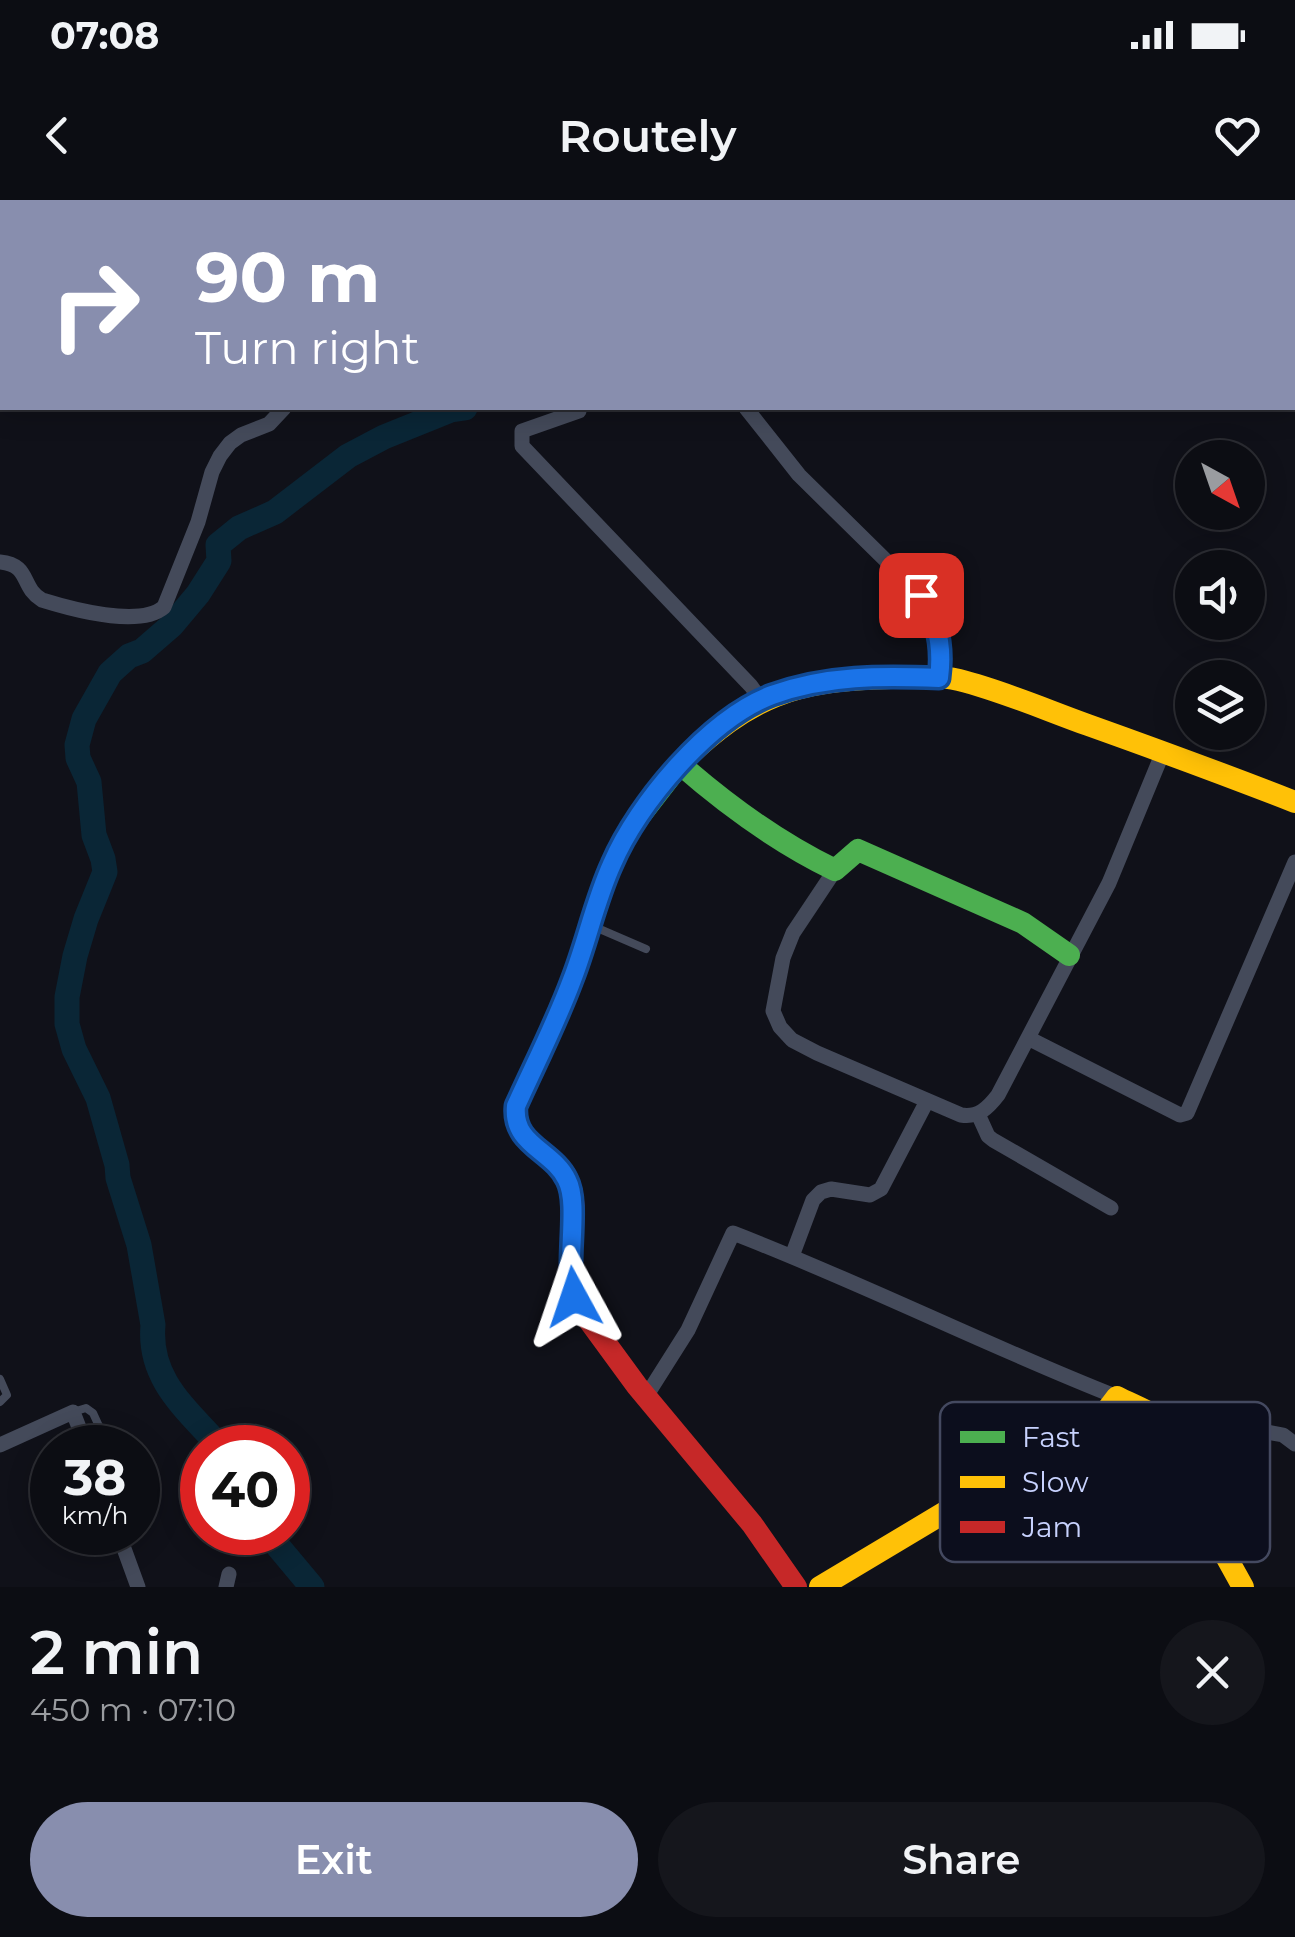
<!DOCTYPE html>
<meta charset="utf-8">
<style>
body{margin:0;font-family:Montserrat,sans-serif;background:#15161c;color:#f1f3f6;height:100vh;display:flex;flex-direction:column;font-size:38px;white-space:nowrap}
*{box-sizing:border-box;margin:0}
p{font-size:32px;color:#9a9ca0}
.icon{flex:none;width:55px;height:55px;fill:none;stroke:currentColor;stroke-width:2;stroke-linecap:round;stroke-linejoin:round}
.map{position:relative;height:1387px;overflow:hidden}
.side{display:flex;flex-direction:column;background:#0c0d13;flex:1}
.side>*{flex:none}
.hud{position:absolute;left:0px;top:0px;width:1295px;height:210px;box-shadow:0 5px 25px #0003,0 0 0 2px #2c2d33;background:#888eae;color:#fff;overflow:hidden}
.needle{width:65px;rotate:140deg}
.tools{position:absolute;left:1175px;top:240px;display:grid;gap:20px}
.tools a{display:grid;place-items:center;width:90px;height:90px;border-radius:50%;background:#0c0d13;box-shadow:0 5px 25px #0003,0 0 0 2px #2c2d33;font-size:50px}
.speed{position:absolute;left:30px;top:1225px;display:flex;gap:20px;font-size:50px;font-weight:700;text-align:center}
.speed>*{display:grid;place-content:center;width:130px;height:130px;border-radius:50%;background:#0c0d13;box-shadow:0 5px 25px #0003,0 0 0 2px #2c2d33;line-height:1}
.speed small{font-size:25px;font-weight:400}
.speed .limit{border:15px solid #d22;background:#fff;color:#111}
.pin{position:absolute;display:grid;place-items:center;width:85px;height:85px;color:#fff;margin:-42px;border-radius:20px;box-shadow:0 5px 15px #0006}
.me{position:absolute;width:110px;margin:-55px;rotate:355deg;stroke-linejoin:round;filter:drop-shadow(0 0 8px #0008)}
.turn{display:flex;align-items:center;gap:35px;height:210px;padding:0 30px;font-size:45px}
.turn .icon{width:130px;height:130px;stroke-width:2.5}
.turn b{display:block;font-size:70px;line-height:85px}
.round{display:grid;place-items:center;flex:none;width:105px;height:105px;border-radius:52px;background:#15161c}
.overview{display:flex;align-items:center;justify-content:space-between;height:170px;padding:0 30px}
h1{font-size:60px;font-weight:600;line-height:75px}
.button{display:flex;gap:20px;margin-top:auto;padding:20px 30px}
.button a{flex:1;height:115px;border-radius:60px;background:#888eae;color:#fff;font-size:40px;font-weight:600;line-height:115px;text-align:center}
.button a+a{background:#15161c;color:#f1f3f6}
.status{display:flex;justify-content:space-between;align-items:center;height:70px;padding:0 50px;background:#0c0d13;direction:ltr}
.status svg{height:28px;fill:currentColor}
header{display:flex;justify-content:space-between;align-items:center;height:130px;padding:0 30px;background:#0c0d13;font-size:45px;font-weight:600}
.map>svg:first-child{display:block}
</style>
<div class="status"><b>07:08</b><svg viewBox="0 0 49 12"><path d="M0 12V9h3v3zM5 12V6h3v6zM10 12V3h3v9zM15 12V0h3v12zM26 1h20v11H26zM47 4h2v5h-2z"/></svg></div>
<header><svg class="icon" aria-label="back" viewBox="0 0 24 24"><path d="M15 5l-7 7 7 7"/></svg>Routely<svg class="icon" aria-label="heart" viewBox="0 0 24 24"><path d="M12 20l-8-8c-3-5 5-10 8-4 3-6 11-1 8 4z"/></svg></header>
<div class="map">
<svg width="1295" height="1387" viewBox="0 0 1295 1387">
<rect width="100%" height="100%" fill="#101119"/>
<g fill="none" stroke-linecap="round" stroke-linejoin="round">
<path stroke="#0a2636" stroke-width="25" d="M726,2L729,0
M221,1248C187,1209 148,1180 153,1125L139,1045L118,978L117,965L98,898L74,849L67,824V797L75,756L86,719L105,672L103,659L94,635L89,582L78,558L77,545L84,519L110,473L129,456L142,451L172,425L198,394L219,361L218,345L239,328L275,312L348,256L384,237L451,210L465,208
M266,1332L312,1387"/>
<path stroke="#444a5a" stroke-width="8" d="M655,2L659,0
M0,57L2,56
M595,727L646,749
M0,1179L7,1195L0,1202
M73,1212L86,1208L93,1213L109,1248"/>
<path stroke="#444a5a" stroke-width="15" d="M383,0L387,2
M569,0L571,2
M820,2L823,0
M746,208L799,275L921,395C937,420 943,448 939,478
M579,211L522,231V246L751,486L761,500
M0,362C31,365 20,387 42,400C71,409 140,428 164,407L198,322L212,272L220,256L230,243L241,235L269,224L284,208
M835,670L793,733L783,758L773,811L780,827L792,840L817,853L961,915C978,918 988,908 998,895L1109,683L1163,552
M1028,838L1180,915L1187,913L1295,662
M978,914L988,936L993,940L1111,1008
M792,1056L813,1000L821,992L831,989L870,995L881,989L927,901
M645,1198L688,1130L733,1033C863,1083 987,1146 1117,1197
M0,1245L73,1212L87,1248
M1197,1258L1238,1248L1267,1232L1283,1235L1295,1244
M118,1332L138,1387
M226,1387L229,1374"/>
<path stroke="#4caf50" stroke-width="22" d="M522,933L516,919V906L572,782L610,667L629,630L680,564C728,606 777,642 835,670L858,650L1023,723L1069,755"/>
<path stroke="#ffc107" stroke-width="22" d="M680,564C750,496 794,480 891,478C912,477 938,475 959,480C1003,491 1046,510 1088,525C1158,550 1226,575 1295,602
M820,1387L952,1308L975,1298L1037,1283L1060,1272L1117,1197C1144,1211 1196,1228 1196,1264L1183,1282L1182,1294L1223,1351L1243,1387"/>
<path stroke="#c62828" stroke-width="22" d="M522,933C535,950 557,958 567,978C581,1007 568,1042 570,1073C570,1084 573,1094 577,1104L637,1186L752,1324L796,1387"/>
</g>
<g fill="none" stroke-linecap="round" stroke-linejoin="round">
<defs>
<path id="route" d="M574,1097C565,1063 580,1005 567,980C553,950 512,945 516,906C535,864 556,823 572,780C587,742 595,701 612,664C638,603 709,519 772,495C827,475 882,476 939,478C943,448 938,420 921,395"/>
</defs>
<use href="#route" stroke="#114b97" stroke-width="25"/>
<use href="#route" stroke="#1a73e8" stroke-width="18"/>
</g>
<rect x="940" y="1202" width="330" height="160" rx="15" fill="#0c0e1d" stroke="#444960" stroke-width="2.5"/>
<rect x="960" y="1231" width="45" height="12" fill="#4caf50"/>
<rect x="960" y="1276" width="45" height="12" fill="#ffc107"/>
<rect x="960" y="1321" width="45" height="12" fill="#c62828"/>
<g font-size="28" fill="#c8d2fe">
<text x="1022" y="1247">Fast</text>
<text x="1022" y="1292">Slow</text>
<text x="1022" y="1337">Jam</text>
</g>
</svg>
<div class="tools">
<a><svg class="needle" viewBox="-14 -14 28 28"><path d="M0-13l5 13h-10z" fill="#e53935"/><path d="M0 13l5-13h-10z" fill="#9a9ca0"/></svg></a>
<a><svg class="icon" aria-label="sound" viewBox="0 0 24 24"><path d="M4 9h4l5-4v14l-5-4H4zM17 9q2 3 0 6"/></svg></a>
<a><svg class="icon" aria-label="layers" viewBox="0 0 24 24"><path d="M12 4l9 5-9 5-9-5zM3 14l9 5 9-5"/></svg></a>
</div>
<div class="speed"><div>38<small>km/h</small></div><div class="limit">40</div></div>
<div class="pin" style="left:921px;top:395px;background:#d93025"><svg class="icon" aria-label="arrive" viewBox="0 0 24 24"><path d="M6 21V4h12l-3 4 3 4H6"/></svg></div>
<svg class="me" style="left:574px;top:1097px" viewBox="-20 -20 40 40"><path d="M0-17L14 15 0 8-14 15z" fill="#1a73e8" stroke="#fff" stroke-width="4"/></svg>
<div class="hud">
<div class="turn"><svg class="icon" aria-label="right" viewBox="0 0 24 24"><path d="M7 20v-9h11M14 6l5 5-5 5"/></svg><div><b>90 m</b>Turn right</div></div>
</div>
</div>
<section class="side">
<div class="overview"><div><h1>2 min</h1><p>450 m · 07:10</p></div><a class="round"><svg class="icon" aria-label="close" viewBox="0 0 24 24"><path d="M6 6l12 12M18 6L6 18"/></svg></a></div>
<div class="button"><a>Exit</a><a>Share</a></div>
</section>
